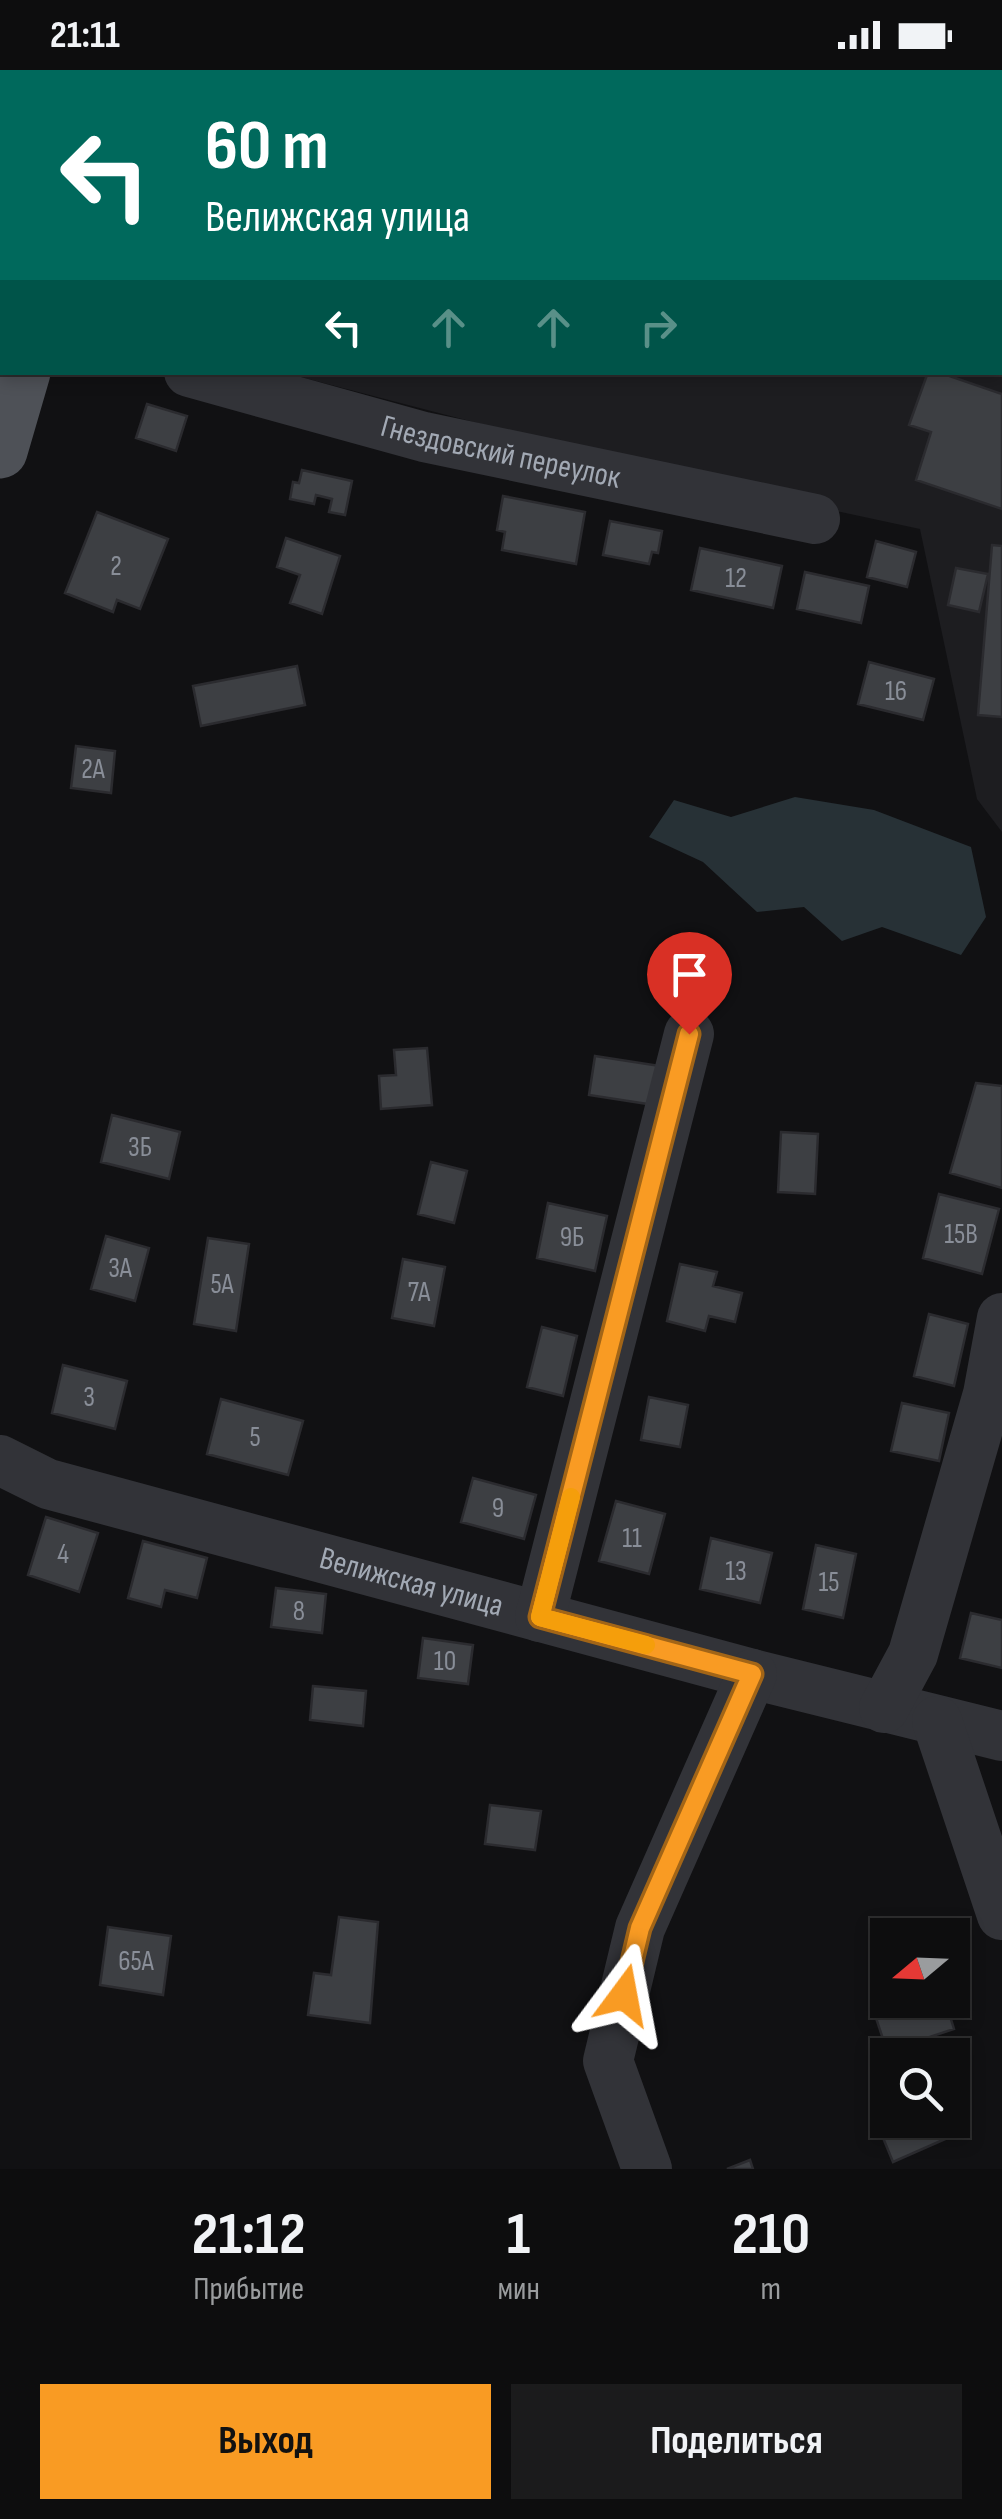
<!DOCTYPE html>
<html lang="ru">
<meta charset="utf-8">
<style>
body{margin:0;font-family:"Sofia Sans Condensed",sans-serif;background:#1b1b1c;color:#f1f3f6;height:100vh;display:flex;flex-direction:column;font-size:38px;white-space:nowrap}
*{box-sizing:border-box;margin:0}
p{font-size:32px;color:#9a9c9e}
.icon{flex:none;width:55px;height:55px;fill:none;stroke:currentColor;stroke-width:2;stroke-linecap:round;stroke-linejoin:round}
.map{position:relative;height:2099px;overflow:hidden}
.details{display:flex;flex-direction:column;background:#0d0d0e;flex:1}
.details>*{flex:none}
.top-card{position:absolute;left:0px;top:0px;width:1002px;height:305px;box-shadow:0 5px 15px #0003,0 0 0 2px #2d2d2e;background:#00695c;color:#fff;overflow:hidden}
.needle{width:65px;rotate:251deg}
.fabs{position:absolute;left:870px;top:1848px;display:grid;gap:20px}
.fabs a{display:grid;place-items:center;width:100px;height:100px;border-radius:0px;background:#0d0d0e;box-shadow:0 5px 15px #0003,0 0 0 2px #2d2d2e;font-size:50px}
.pin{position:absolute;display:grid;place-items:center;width:85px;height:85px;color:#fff;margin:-102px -42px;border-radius:50% 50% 50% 0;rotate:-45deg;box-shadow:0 0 10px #0007}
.pin .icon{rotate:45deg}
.me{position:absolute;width:110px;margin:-55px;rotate:13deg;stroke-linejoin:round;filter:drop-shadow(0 0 8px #0008)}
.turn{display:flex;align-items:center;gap:35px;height:210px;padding:0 40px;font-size:45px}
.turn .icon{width:130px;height:130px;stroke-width:2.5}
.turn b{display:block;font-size:70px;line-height:85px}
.lanes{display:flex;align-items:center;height:95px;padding:0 40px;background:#0003;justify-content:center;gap:50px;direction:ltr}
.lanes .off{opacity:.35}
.eta{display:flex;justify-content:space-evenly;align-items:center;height:170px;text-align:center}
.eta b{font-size:60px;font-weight:700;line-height:70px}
.action{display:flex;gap:20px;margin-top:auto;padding:20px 40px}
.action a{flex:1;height:115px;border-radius:0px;background:#f99b23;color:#111;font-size:40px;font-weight:700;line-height:115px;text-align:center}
.action a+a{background:#1b1b1c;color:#f1f3f6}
.status{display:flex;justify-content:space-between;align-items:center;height:70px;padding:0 50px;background:#0d0d0e;direction:ltr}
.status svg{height:28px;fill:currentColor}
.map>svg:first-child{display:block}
</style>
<div class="status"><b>21:11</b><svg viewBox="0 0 49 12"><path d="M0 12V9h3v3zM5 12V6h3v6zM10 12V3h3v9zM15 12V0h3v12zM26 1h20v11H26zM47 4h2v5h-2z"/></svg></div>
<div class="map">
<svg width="1002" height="2099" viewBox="0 0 1002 2099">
<rect width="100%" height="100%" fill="#111113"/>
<path fill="#1d1d20" d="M443,0H1002V762L977,729L920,459L720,416L285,303L1000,302V2H442Z"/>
<path fill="#273136" d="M795,727L874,740L971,777L986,847L961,885L882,857L842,871L804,837L757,842L703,792L649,767L674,730L731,747Z"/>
<path fill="#3d3f43" stroke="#2b2b2f" stroke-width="2.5" d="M241,0H341L347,2H240Z
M928,302H938L1002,324V439L916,410L931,362L909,355Z
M147,334L187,346L176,381L136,368Z
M302,400L352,411L345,445L329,442L332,429L316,425L314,434L290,429L293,412L299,413Z
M503,426L585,442L576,494L502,480L505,462L497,460Z
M97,442L168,469L140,539L117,530L113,542L65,523Z
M610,451L662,461L658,483L652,482L649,494L603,485Z
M286,468L340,486L322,544L290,533L300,505L277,497Z
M876,471L916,482L907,517L867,507Z
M992,475L1002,476V647L978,645Z
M700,478L782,496L773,538L691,520Z
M956,498L988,504L979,542L948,535Z
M805,502L869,516L861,553L797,539Z
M869,592L934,609L923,650L858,634Z
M297,596L305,635L201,656L193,616Z
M76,676L115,681L111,723L71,718Z
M427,978L432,1035L381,1039L379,1006L396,1005L394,980Z
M595,986L660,996L654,1035L589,1025Z
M976,1013L1002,1016V1118L950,1103Z
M112,1045L180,1062L169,1109L101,1092Z
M781,1062L818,1064L815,1124L778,1122Z
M431,1092L467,1101L454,1153L418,1144Z
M939,1124L999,1139L982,1204L923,1188Z
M548,1133L607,1146L595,1201L537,1188Z
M106,1166L149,1178L135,1231L91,1219Z
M208,1168L249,1174L236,1261L194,1254Z
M403,1189L445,1197L434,1256L392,1248Z
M680,1194L717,1202L713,1216L742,1223L735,1252L709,1246L705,1261L667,1251Z
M929,1244L968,1254L954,1316L914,1306Z
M542,1257L577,1266L563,1326L527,1317Z
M63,1295L127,1311L115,1359L52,1343Z
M649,1327L688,1335L680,1377L641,1370Z
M221,1329L303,1351L288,1405L207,1384Z
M902,1333L949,1343L939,1391L891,1381Z
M473,1408L536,1425L524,1469L461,1452Z
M616,1431L665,1444L649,1504L599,1491Z
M46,1447L98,1463L79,1522L28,1505Z
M711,1468L772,1483L760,1533L700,1519Z
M143,1471L207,1488L197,1528L165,1520L161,1537L128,1528Z
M816,1475L856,1484L843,1548L803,1539Z
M276,1518L326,1524L322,1563L271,1557Z
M971,1543L1002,1550V1598L960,1588Z
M423,1568L473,1575L468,1614L418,1608Z
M313,1616L366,1621L363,1656L310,1650Z
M490,1735L541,1741L535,1780L485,1774Z
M339,1847L378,1852L370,1953L308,1945L314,1903L331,1905Z
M108,1857L171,1866L163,1925L100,1915Z
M910,1930H945L954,1959L887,1981L874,1942Z
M888,2040V2050H946L952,2066L893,2092L874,2046Z
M750,2090L753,2099H727Z"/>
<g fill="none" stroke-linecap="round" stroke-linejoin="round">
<g stroke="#323338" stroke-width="50">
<path d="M220,0L224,2"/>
<path d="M1000,257H1002"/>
<path id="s1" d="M189,302L424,367L815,449"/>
<path id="s2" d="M0,1390L48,1414L752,1604L1002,1666"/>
<path d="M540,1547L689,964"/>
<path d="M884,1638L913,1584L988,1324L1002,1248"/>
<path d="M937,1651L1002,1845"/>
<path d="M647,2099L608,1991L640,1858L752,1604"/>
</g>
<path stroke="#4e5157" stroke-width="55" d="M108,2L109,0
M0,381L23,302"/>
</g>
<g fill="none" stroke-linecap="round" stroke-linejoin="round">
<defs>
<path id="route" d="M624,1925L640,1858L752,1604L540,1547L689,964"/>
</defs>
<use href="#route" stroke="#a26517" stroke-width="25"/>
<use href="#route" stroke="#f99b23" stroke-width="18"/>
<path stroke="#f59e0b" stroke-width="18" d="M571,1427L540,1547L646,1575"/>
</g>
<g text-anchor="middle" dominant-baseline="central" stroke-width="9" stroke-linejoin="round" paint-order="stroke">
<g font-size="28" fill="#898e98">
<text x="116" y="496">2</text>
<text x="736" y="508">12</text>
<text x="896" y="621">16</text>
<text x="93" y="699">2А</text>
<text x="140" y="1077">3Б</text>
<text x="961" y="1164">15В</text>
<text x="572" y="1167">9Б</text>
<text x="120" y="1198">3А</text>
<text x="222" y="1214">5А</text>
<text x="419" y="1222">7А</text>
<text x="89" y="1327">3</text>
<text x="255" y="1367">5</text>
<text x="498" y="1438">9</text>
<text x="632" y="1468">11</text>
<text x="63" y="1484">4</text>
<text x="736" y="1501">13</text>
<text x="829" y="1512">15</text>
<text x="299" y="1541">8</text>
<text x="445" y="1591">10</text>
<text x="136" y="1891">65А</text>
</g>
<g font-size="32" fill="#a2a9b4" stroke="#0c0c0d">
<text stroke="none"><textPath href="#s1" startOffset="322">Гнездовский переулок</textPath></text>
<text stroke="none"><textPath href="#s2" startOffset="430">Велижская улица</textPath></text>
</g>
</g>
</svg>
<div class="fabs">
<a><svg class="needle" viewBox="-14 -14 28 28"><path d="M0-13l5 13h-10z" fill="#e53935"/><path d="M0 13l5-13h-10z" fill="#9a9c9e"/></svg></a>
<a><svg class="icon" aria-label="search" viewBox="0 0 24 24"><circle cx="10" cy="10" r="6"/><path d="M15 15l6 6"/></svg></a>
</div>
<div class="pin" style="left:689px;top:964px;background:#d93025"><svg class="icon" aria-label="arrive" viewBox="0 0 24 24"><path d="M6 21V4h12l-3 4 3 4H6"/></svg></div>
<svg class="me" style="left:624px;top:1925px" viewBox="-20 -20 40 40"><path d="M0-17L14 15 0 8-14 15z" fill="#f99b23" stroke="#fff" stroke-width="4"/></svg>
<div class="top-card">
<div class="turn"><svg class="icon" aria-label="left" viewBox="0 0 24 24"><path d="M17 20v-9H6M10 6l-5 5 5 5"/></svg><div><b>60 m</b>Велижская улица</div></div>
<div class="lanes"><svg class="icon" aria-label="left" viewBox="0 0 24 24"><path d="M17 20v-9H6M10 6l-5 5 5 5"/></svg><svg class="icon off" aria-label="ahead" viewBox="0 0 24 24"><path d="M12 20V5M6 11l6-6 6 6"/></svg><svg class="icon off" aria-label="ahead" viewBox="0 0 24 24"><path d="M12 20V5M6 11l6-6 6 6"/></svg><svg class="icon off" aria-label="right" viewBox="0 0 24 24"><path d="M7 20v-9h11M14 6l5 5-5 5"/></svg></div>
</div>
</div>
<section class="details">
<div class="eta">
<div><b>21:12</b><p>Прибытие</p></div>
<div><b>1</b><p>мин</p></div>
<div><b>210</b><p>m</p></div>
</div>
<div class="action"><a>Выход</a><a>Поделиться</a></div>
</section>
